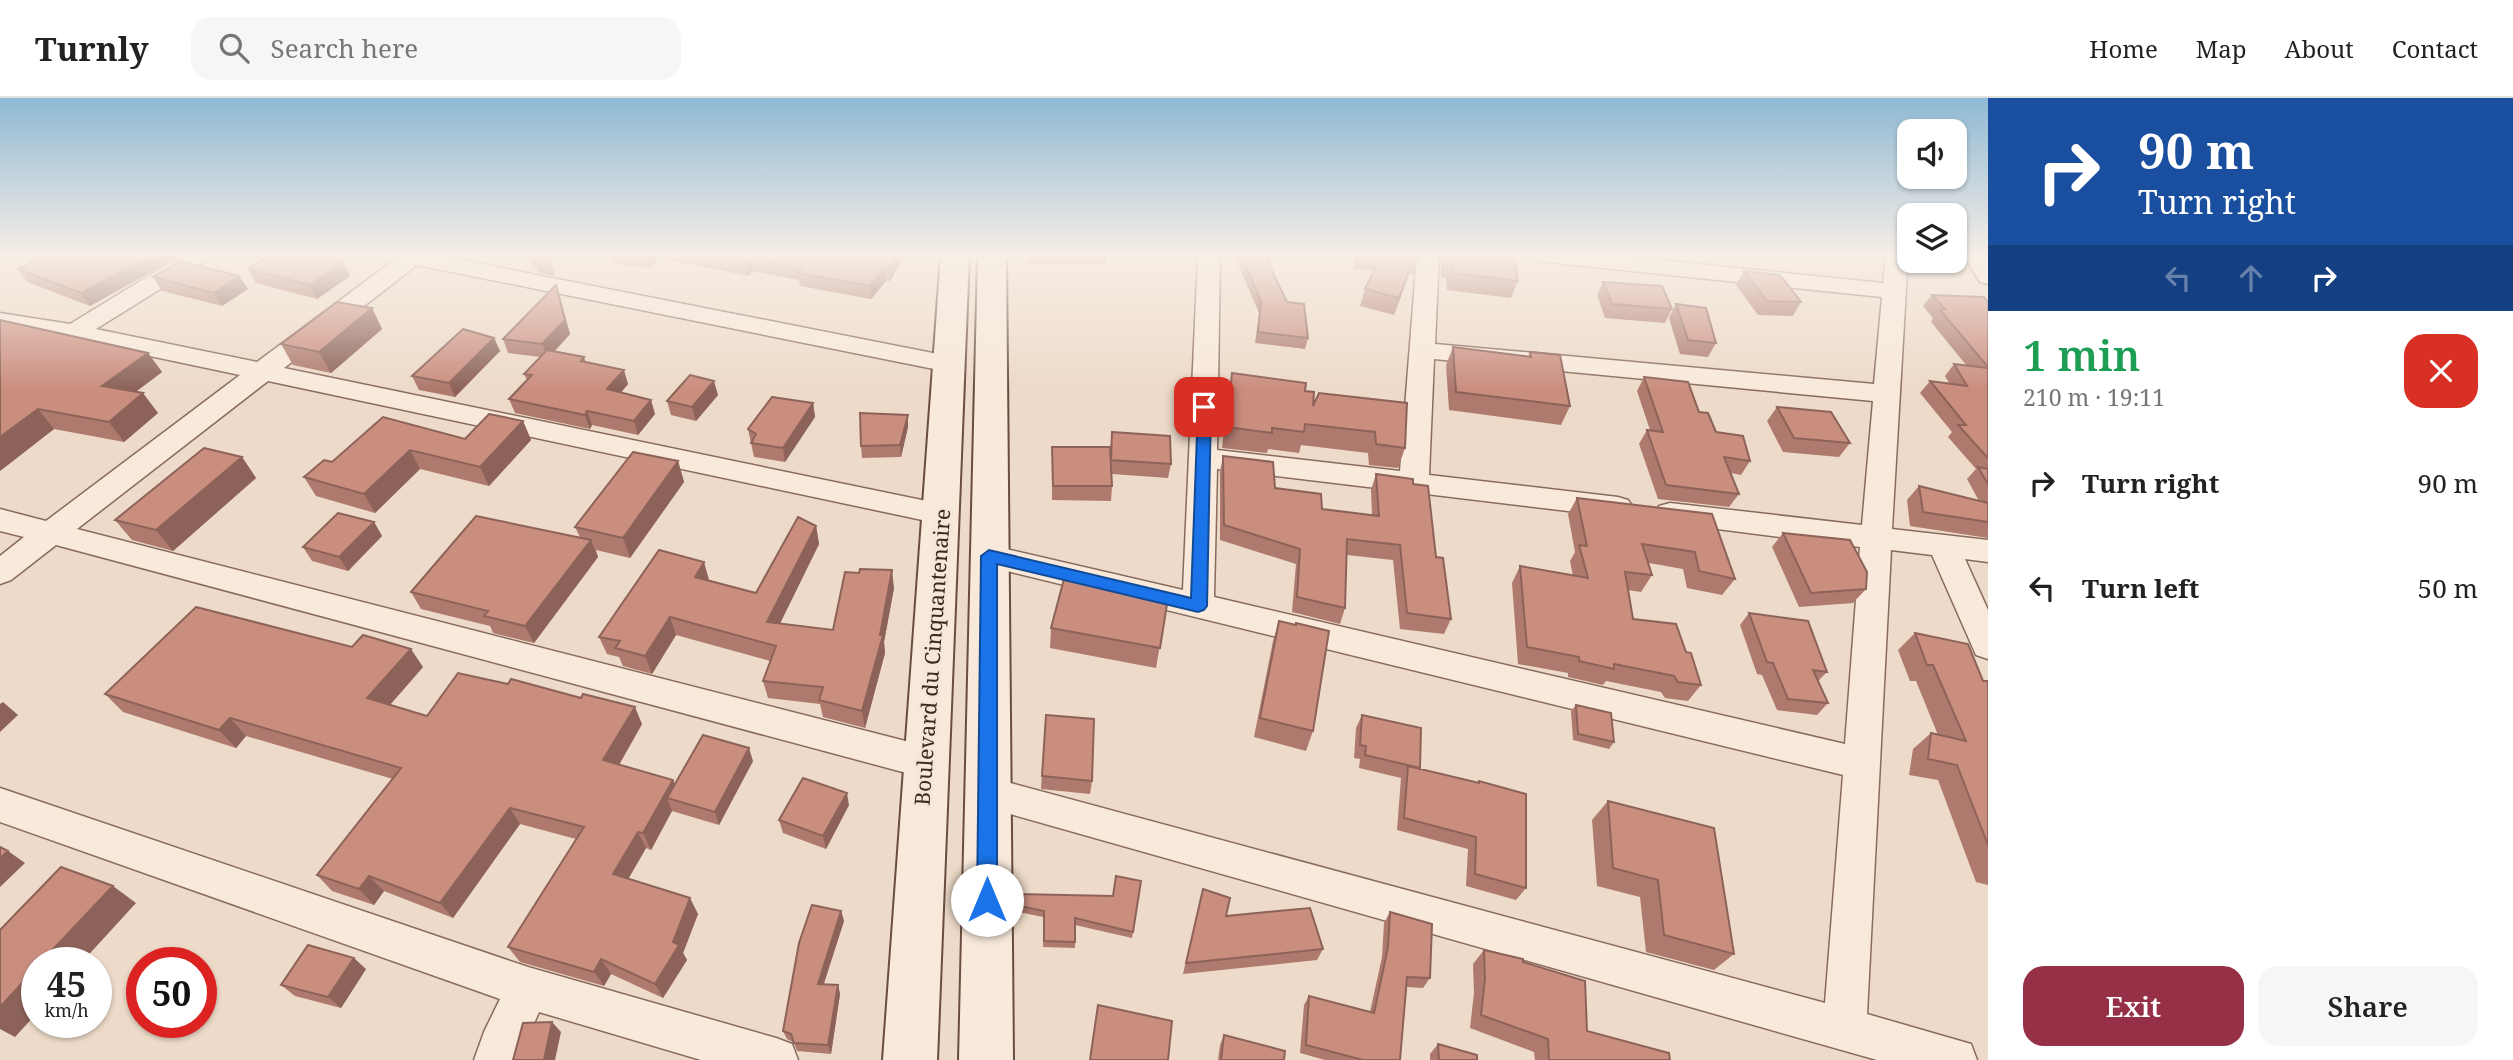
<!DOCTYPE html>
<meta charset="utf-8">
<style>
body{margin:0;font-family:"Noto Serif",serif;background:#f6f6f6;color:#222;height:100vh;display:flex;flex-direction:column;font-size:26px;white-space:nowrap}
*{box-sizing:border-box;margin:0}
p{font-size:23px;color:#767676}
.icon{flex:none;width:38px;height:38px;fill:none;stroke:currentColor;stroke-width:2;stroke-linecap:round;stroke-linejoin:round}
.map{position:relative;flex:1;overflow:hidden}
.side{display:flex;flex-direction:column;background:#fff;width:525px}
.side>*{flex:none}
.hud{background:#1a4fa0;color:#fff;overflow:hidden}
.buttons{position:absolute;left:1897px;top:21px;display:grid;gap:14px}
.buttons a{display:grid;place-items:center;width:70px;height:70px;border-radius:14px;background:#fff;box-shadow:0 2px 5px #0004;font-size:35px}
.speed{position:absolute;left:21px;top:849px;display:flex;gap:14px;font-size:35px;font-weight:700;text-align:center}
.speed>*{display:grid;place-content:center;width:91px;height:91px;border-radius:50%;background:#fff;box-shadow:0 2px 5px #0004;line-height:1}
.speed small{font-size:18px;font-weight:400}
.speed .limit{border:10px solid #d22;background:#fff;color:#111}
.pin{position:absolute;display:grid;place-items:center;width:60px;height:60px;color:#fff;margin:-30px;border-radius:14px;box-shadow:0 4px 10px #0006}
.me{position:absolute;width:77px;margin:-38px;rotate:0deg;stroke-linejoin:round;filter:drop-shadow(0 0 5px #0008)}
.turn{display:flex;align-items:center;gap:24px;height:147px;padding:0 35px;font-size:32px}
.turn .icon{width:91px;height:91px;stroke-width:2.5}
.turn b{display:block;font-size:49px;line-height:60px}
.lanes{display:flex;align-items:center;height:66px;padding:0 35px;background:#0003;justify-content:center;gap:35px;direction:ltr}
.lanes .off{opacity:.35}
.round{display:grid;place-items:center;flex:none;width:74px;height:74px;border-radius:21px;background:#f6f6f6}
.summary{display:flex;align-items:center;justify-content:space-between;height:119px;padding:0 35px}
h1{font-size:42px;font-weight:600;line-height:52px;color:#1e9e55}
.action{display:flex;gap:14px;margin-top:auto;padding:14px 35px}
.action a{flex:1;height:80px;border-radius:21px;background:#953046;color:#fff;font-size:28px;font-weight:600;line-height:80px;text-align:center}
.action a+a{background:#f6f6f6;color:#222}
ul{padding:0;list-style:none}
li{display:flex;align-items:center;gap:21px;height:105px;padding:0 35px}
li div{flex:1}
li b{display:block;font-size:26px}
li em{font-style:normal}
header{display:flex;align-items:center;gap:42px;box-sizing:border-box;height:98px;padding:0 35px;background:#fff;border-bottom:2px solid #e0e0e0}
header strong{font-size:33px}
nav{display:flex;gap:38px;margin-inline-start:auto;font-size:24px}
.search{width:490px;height:63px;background:#f6f6f6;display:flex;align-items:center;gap:18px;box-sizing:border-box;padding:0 24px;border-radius:21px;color:#767676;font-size:26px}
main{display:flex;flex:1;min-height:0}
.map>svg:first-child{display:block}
</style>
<header>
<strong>Turnly</strong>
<div class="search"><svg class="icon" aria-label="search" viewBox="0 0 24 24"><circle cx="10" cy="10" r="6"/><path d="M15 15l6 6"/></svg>Search here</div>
<nav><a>Home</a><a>Map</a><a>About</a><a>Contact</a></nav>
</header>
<main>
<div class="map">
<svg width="1988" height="962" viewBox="0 0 1988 962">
<rect width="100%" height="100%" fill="#eddac8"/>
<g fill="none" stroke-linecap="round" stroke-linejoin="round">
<defs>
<path id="street" d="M183,157H210L207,162L96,231L257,264L401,157H436L958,260L962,266L958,272L949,274L417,167L284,270L941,406L952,409L956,416L952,423L941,426L268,283L77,431L925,648L938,653L943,664L938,675L925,680L56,447L11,482L0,486V458L24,439L0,433V411L46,423L240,277L74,242L0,229V215L70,226Z
M1198,157H1220L1217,352L1400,373L1417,157H1439L1435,246L1874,286L1882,199L1545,164L1537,162L1534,157H1610L1883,185L1886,157H1908L1892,431L1988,442V464L1965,461L1988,512V561L1976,557L1932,457L1891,452L1867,916L1971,946L1977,962H1877L975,706L969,695L975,684L988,679L1825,905L1843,677L978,466L974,458L978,450L989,447L1183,492ZM1434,261L1873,303L1862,427L1670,405L1659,408L1655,415L1659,422L1670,425L1860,449L1845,646L1214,499L1217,371L1618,419L1628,416L1633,409L1628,402L1618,399L1429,377Z
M1963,157H1985L1988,161V186L1980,184Z
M0,690L528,869L776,940L792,946L798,962H701L539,914L518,962H474L484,934L500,901L0,724Z"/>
<path id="secondary" d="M941,157H969L937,962H883Z
M978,157H1006L1013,962H959Z"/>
</defs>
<use href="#street" stroke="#886b5d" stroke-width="3"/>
<use href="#secondary" stroke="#6a4d40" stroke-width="4"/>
<use href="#street" fill="#f8e9db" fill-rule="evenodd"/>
<use href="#secondary" fill="#f8e9db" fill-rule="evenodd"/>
</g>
<path fill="#ae7a6d" d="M181,157L90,208L27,184L18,171Z
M524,157H550L555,178L540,175Z
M602,157H905L890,183H886L871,201L800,188L799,182L752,173L749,178L659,160L650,170L615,166L614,161L602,159Z
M1029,157H1106L1105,167L1029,166Z
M1234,157H1268L1270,169L1287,204L1308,240L1305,251L1255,245L1259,215Z
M1354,157H1419L1413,176H1409L1394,217L1360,208L1365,191L1374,173L1355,171Z
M1441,157H1514L1518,183L1511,200L1447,192L1446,180L1441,179Z
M248,171L350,178L317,201L256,185Z
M1744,173L1801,204L1793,218L1758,217L1736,187Z
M239,178L248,191L222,208L162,193L153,179Z
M1603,184L1672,211L1665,225L1605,220L1597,197Z
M556,187L570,236L554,254L584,259L586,264L628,286L621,294L655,316L638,337L592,327L590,331L515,315L509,301L527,282L524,276L541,259L508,255L503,241Z
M1932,197L1988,204V440L1910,428L1907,402L1919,388L1979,403L1967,381L1976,371L1948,339L1952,334L1920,295L1930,283L1949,285L1945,278L1954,266L1967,268L1931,224L1933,220L1923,208Z
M1676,206L1716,245L1708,259L1680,256L1669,220Z
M372,210L382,231L331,275L293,267L281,246Z
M0,222L148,255L162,274L135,294L158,315L124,344L54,331L0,373Z
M494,240L500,253L455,299L419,292L412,278Z
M1453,249L1528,259L1530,254L1570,308L1561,327L1449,312L1446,267Z
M1232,275L1305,293L1313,308L1319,295L1405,350L1398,370L1369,367L1368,355L1301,347L1299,355L1268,351L1267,355L1222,350L1228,296Z
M1644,279L1699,314L1716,334L1750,363L1741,377L1731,375L1739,396L1729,409L1658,401L1639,346L1647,332H1650L1637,293Z
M718,297L696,323L671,317L667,303Z
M813,305L815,319L785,364L754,359L748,331Z
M1777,309L1850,345L1839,359L1783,354L1767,323Z
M908,317V329L901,359L862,360L861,348Z
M523,323L531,342L489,388L420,371L375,415L316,398L304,379L332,364L465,341Z
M1112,334L1171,366L1168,380L1112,376V388L1111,403L1052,402V349L1110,354Z
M1223,358L1275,390L1322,411L1372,417L1371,392L1376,376L1413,386L1436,459L1451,521L1444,536L1400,531L1393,462L1347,457L1345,510L1340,526L1292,514L1296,466L1220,442V374Z
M242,359L256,380L173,453L132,442L115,422Z
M678,363L684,384L630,460L596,452L598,459L534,545L493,535L490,528L421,511L411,494L580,439L575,429Z
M1577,400L1712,416L1735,481L1722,497L1687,490L1683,471L1649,465L1652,477L1641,494L1628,492L1633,521L1686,554L1701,587L1688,603L1665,600L1661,594L1606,583L1603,587L1568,579V575L1518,566L1512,485L1520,468L1573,478L1570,463L1575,454L1568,416Z
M374,424L382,438L348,473L312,463L303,449Z
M816,428L819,446L780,525L833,532L894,490L884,544L885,555L865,630L823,619L820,606L768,600L763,583L770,563L676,537L652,576L623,568L619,559L607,556L599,539L709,483L756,495Z
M1783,435L1866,491L1853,505L1799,509L1772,449Z
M1168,500L1156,570L1050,550L1051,530Z
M1749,515L1827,574L1818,583L1828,605L1817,617L1777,612L1762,577L1757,576L1740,527Z
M1279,523L1313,633L1306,653L1254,639L1273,543Z
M1915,535L1983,583H1988V787L1976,784L1938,682L1909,677L1913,651L1931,635L1938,637L1916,583H1910L1898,552Z
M423,569L390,607L427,618L642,626L619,667L673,682L675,686L753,663L719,727L672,713L651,752L646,750L628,781L698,816L683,855L687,862L663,900L611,876L604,888L520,864L508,849L576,741L520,726L453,820L384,793L374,807L332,793L317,777L393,681L246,638L236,650L123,614L105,596Z
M1576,607L1614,644L1609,651L1573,642L1571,613Z
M1046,617L1092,683L1090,696L1041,691Z
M1362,617L1420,671L1477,685L1479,683L1526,790L1516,802L1466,788L1468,751L1397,732L1401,680L1359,670L1360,661L1354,660L1356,630Z
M1608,703L1734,856L1714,872L1646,854L1640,799L1597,788L1592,722Z
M849,707L826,751L783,735L779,722Z
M1203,791L1226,818L1323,851L1317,862L1183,876Z
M1014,796L1112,798L1133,834L1132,840L1075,827V850L1043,849V819L1014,813Z
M841,813L844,823L823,886L838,887L840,896L831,956L797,953L794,945L787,941L783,933Z
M1390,814L1430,880L1423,890L1407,889L1400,962H1325L1300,955L1304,907L1309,898L1370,914L1382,859L1384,825Z
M1484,852L1523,864L1587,933L1670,962H1535L1534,954L1470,930L1474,895L1473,866Z
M366,871L341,910L295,898L281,887Z
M1224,937L1284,962H1218L1220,947Z
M1438,946L1477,962H1430V956Z"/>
<path fill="#8d6359" d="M152,157H181L90,208L81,195Z
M647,157H658L659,160L650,170Z
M897,157H905L890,183L889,170Z
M1414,159L1409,176L1394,217L1399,200Z
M750,160L752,173L749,178L746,165Z
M343,164L350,178L317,201L310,187Z
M885,170L886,183L871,201L870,188Z
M239,178L248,191L222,208L214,195Z
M556,187L570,236L548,260L542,246Z
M372,210L382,231L331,275L319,254Z
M494,240L500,253L455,299L449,285Z
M148,255L162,274L117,308L102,288Z
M624,272L628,286L612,305L607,291Z
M714,283L718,297L696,323L692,309Z
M143,295L158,315L124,344L109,324Z
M651,302L655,316L638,337L634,323Z
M813,305L815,319L785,364L783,350Z
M38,311L54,331L0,373V339Z
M587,313L592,327L590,331L585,317Z
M908,317V329L901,359L900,347Z
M523,323L531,342L489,388L480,369Z
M410,352L420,371L375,415L364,396Z
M242,359L256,380L173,453L156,432Z
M678,363L684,384L630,460L623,440Z
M374,424L382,438L348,473L339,459Z
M816,428L819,446L772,542L767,524Z
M591,442L598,459L534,545L525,528Z
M704,464L709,482L695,479Z
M892,472L894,490L884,544L885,555L865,630L862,613L880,537Z
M670,519L676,537L652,576L645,558Z
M411,551L423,569L380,618L367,600Z
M3,604L18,617L0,634V606Z
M635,609L642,626L612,679L603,662Z
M230,620L246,638L236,650L219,632Z
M749,650L753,663L719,727L715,714Z
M673,682L680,699L667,700L672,713L651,752L643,735Z
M847,695L849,707L826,751L823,738Z
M510,710L520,726L453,820L440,805Z
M638,734L646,750L622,792L613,776Z
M8,753L25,765L0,789V760Z
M369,778L384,793L374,807L359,791Z
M113,788L136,805L82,864H41Z
M690,800L698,816L683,855L687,862L663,900L655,886L673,844Z
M841,813L844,823L821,895L818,886Z
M354,860L366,871L341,910L328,899Z
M601,861L611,876L604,888L594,874Z
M37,869V915L15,939L0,931V909Z
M838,887L840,896L831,956L828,947Z
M552,924L561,934L555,962H544Z"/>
<path fill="#ca8e7f" stroke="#8d6359" stroke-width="2" d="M44,157H152L81,195L18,171Z
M269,157H313L343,164L310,187L248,171Z
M531,157H549L550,164L535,161Z
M706,157H897L889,170H885L870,188L798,175L802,170L750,160L746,165Z
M1241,157H1268L1270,169L1287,204L1304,206L1308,240L1258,234L1261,204Z
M1381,157H1419L1418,160L1414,159L1399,200L1365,191Z
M1446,157H1514L1518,183L1453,175L1452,163L1446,162Z
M180,163L239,178L214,195L153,179Z
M1744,173L1780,177L1801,204L1767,203Z
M1603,184L1662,188L1672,211L1612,206Z
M556,187L565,222L542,246L503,241Z
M1932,197L1984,199L1988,204V269L1940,212L1945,211Z
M337,204L372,210L319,254L281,246Z
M1676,206L1706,210L1716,245L1688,242Z
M0,222L148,255L102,288L143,295L109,324L38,311L0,339Z
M463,231L494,240L449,285L412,278Z
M1453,249L1531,259L1530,254L1560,257L1570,308L1456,294Z
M547,252L584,259L581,263L624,272L607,291L651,302L634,323L587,313L585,317L509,301L532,277L524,276Z
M1954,266L1988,270V360L1958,327H1966L1930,283L1967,288Z
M1232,275L1306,285L1305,293L1314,294L1313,308L1319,295L1407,305L1405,350L1376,346L1375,334L1305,326L1304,334L1272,330V335L1227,329Z
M690,277L714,283L692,309L667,303Z
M1644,279L1688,284L1699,314L1708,315L1716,334L1743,338L1750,363L1724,359L1739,396L1666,387L1647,332L1663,334Z
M772,299L813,305L783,350L751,345L756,336L748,331Z
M1777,309L1831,314L1850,345L1794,340Z
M860,315L908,317L900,347L861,348Z
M489,316L523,323L480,369L410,352L364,396L304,379L324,362L332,364L383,319L465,341Z
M1112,334L1170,338L1171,366L1111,362Z
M1052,349H1110L1112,388H1053Z
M204,350L242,359L156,432L115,422Z
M633,354L678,363L623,440L575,429Z
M1223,358L1273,364L1275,390L1321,396L1322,411L1379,418L1376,376L1413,381V386L1428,388L1436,459L1443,460L1451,521L1407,515L1400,447L1347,441L1345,510L1297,499L1300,451L1224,427Z
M1978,369L1988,371V386Z
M1919,388L1988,405V424L1923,414Z
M1577,400L1712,416L1735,481L1699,473L1695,454L1642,446L1652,477L1625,474L1633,521L1676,526L1686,554L1691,555L1701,587L1678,584L1674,578L1614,566V571L1579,563V559L1527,549L1520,468L1588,480L1579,447L1587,448Z
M338,415L374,424L339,459L303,449Z
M476,418L591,442L525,528L484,518L488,513L411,494Z
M798,419L816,428L767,524L833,532L845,474L859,475L860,471L892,472L880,537H883L862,613L819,602L823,589L763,583L776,548L670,519L645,558L615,550L620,543L599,539L659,452L704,464L695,479L756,495Z
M1783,435L1850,442L1867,474L1866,491L1811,495Z
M1064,481L1168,500L1160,550L1051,530Z
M196,509L352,549L363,537L411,551L367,600L427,618L458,575L508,586L511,581L581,600L583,596L635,609L603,662L673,682L643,735L638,734L613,776L690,800L673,844L679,847L655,886L601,861L594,874L508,849L584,729L510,710L440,805L369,778L359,791L317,777L401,670L230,620L219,632L105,596Z
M1749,515L1808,523L1827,574L1813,572L1828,605L1788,601L1773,565L1767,564Z
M1279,523L1296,527V525L1329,533L1313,633L1260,620Z
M1915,535L1968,546L1983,583H1988V747L1957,667L1928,661L1931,635L1966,643L1933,567H1927Z
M1576,607L1611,615L1614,644L1578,636Z
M1046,617L1094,621L1092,683L1042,678Z
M1362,617L1421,630L1420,670L1365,657L1366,648L1360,647Z
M703,637L749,650L715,714L667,700Z
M1408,668L1479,685V683L1526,696V790L1475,776L1476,739L1404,720Z
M803,680L847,695L823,738L779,722Z
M1608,703L1714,730L1734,856L1664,837L1658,782L1613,770Z
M0,749L8,753L0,760Z
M61,769L113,788L41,864H37V869L0,909V832Z
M1116,778L1141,783L1133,834L1075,820V844L1044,843V813L1015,807L1014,796L1113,798Z
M1203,791L1230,800L1226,818L1310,810L1323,851L1186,865Z
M812,807L841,813L818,886L838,887L828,947L794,945L791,936L783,933L799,845Z
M1390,814L1432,826L1430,880L1407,879L1400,962H1363L1306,947L1309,898L1374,915L1388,849Z
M308,847L354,860L328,899L281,887Z
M1484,852L1523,861V864L1585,883L1587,933L1669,955L1670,962H1549L1548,941L1481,917L1485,881Z
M1098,907L1172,923L1168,962H1090Z
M552,924L544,962H513L523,925Z
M1224,937L1285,953L1284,962H1221Z
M1438,946L1477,957V962H1439Z"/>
<linearGradient id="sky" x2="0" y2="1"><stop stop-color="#8fb9d4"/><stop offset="0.54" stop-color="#f7eee6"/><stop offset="1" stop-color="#f7eee6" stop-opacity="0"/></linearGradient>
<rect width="1988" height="291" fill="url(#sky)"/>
<path fill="#1a73e8" stroke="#114b97" stroke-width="2" d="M1204,305L1211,309L1207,508L1204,512L1198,514L997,466V802L994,809L987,811L980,809L977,802L981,458L989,452L1191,500L1198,309Z"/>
<g text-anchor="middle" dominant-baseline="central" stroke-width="7" stroke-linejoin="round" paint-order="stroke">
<g font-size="21" fill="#392720" stroke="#f5e6d7">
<text transform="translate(932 559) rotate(-86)">Boulevard du Cinquantenaire</text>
</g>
</g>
</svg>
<div class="buttons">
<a><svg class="icon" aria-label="sound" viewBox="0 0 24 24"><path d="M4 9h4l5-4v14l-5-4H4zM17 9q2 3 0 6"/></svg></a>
<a><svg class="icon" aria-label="layers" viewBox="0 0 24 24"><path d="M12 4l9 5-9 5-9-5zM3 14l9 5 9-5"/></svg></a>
</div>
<div class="speed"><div>45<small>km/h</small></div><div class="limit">50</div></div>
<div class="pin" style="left:1204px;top:309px;background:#d93025"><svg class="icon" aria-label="arrive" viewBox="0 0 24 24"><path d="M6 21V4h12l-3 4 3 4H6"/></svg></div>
<svg class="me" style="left:987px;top:802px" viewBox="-20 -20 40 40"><circle r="19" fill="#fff"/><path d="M0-13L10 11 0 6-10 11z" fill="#1a73e8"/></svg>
</div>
<section class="side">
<div class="hud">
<div class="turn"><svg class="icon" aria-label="right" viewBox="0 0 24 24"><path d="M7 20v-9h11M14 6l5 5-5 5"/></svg><div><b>90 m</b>Turn right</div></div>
<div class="lanes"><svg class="icon off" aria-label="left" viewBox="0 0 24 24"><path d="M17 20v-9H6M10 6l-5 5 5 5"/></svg><svg class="icon off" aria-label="ahead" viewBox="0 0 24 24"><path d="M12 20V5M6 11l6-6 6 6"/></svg><svg class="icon" aria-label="right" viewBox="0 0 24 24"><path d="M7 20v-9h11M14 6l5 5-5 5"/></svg></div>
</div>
<div class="summary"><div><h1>1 min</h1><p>210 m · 19:11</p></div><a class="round" style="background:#d93025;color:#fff"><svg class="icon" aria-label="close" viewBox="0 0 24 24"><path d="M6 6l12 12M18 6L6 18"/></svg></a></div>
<ul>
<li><svg class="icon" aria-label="right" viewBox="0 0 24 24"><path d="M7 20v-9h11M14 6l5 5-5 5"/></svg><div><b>Turn right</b></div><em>90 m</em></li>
<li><svg class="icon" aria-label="left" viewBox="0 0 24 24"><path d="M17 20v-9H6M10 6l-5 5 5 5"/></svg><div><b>Turn left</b></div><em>50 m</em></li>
</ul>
<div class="action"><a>Exit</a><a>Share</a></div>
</section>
</main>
